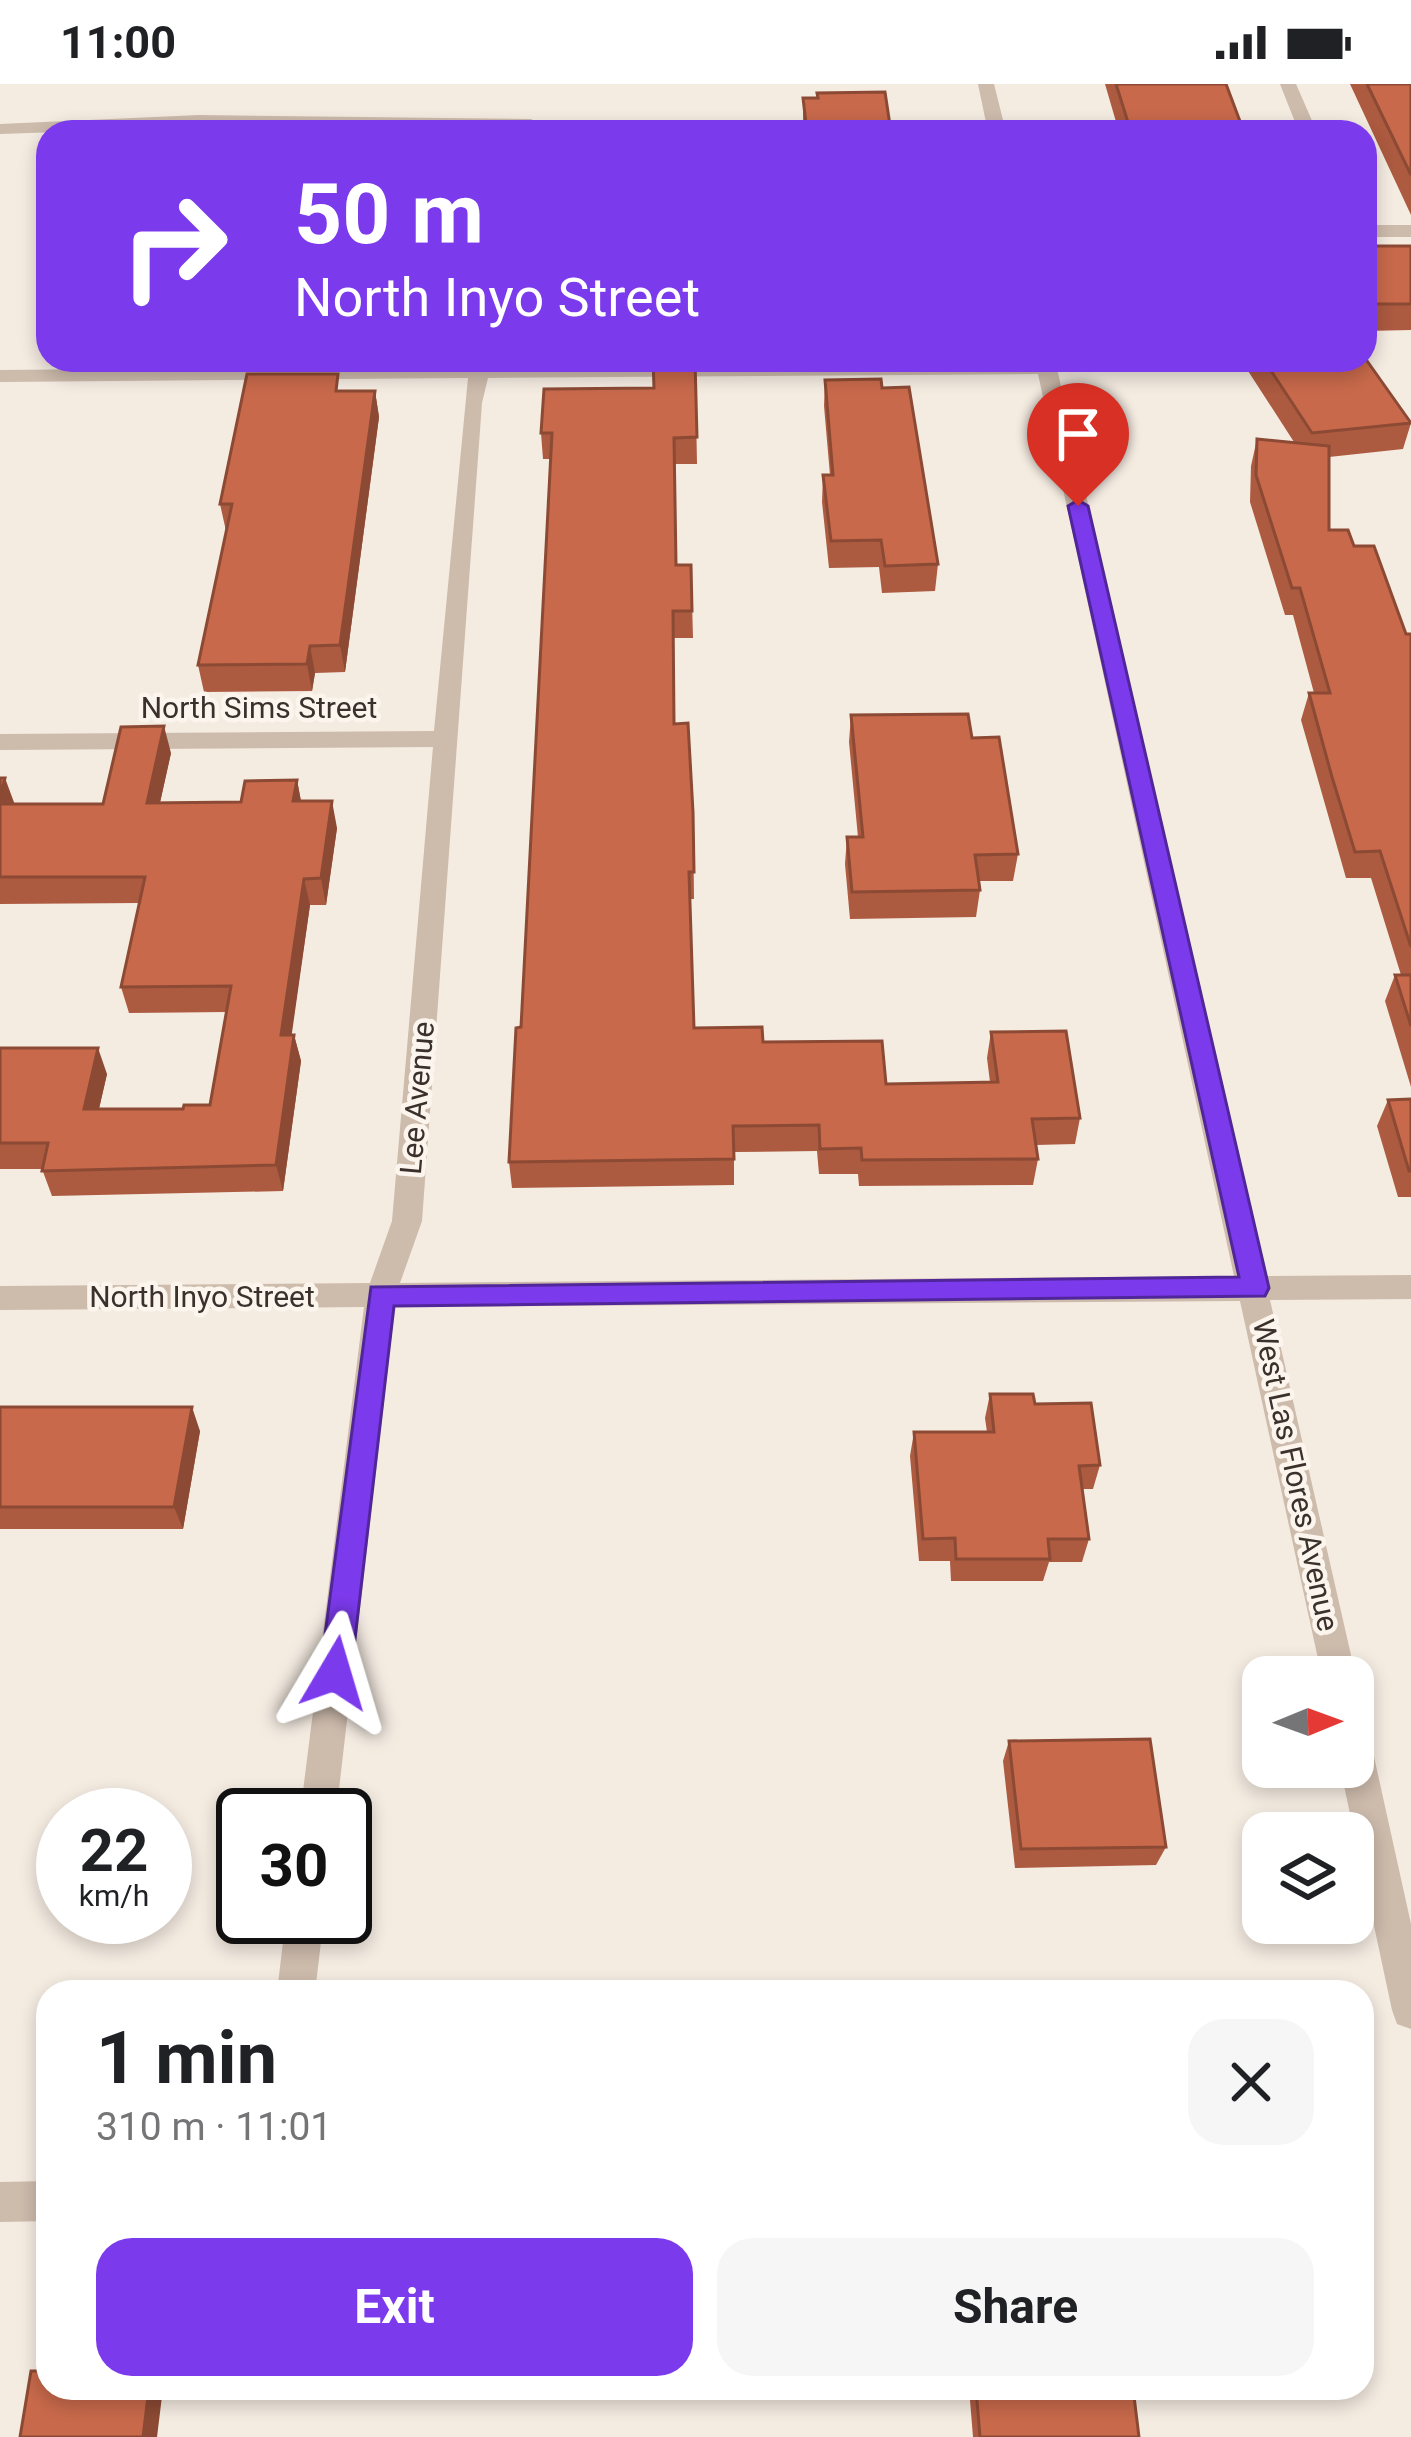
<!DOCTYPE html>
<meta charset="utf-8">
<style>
body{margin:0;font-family:Roboto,sans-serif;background:#f6f6f6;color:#202124;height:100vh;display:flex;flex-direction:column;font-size:45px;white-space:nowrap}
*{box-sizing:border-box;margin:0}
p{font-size:39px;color:#757577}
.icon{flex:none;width:66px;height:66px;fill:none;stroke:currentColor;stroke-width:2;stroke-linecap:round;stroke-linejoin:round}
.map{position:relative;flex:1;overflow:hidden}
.panel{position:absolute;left:36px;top:1896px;width:1338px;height:420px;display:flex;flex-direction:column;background:#fff;border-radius:36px;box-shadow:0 6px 18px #0003}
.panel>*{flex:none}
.guide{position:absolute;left:36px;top:36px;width:1341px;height:252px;border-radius:36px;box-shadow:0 6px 18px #0003;background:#7c3aed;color:#fff;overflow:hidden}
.needle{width:78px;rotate:89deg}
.controls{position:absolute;left:1242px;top:1572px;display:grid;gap:24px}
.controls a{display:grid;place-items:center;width:132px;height:132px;border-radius:24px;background:#fff;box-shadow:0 6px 18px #0003;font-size:60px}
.speed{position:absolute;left:36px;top:1704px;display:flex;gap:24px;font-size:60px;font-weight:700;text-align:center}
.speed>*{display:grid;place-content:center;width:156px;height:156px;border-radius:50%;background:#fff;box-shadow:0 6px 18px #0003;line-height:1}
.speed small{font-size:30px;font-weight:400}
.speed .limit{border:6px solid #111;border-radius:18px;background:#fff;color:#111}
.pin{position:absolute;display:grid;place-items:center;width:102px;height:102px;color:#fff;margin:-123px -51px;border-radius:50% 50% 50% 0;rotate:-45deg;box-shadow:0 0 12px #0007}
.pin .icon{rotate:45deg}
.me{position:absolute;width:132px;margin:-66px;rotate:7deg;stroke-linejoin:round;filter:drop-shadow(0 0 9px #0008)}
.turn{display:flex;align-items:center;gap:42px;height:252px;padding:0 60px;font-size:54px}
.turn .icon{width:156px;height:156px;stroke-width:2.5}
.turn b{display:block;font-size:84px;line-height:102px}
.round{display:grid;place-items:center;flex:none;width:126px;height:126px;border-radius:36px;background:#f6f6f6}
.overview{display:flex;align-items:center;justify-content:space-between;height:204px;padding:0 60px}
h1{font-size:72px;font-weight:700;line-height:90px}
.action{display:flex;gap:24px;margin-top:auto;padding:24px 60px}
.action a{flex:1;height:138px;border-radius:36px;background:#7c3aed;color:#fff;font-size:48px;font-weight:700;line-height:138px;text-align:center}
.action a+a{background:#f6f6f6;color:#202124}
.status{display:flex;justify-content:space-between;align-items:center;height:84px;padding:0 60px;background:#fff;direction:ltr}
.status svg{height:33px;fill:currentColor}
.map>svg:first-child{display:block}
</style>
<div class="status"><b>11:00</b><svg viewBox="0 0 49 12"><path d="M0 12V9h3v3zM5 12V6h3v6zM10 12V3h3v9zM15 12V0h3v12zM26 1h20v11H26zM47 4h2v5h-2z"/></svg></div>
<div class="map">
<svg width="1411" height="2353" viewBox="0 0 1411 2353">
<rect width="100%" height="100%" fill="#f4ebe1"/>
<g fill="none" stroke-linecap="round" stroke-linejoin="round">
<path fill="#cdbbac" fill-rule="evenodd" d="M978,0H994L1006,48H988Z
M1280,0H1296L1317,48H1299Z
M199,31L531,35L540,40V48L266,41L0,50V40Z
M1365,141H1411V153H1365Z
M472,276H492L491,282L1055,276L1265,1192L1411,1191V1215L1270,1216L1356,1593L1353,1600V1593H1322L1240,1217L395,1223L336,1731H300L364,1223L0,1226V1202L370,1199L392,1137L433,663L0,666V650L434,647L468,294L0,298V286L470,282ZM1038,290L1234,1192L400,1199L422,1137L482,319L488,294Z
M1353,1642L1366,1647L1371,1659L1411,1840V1945L1397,1940L1392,1926L1340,1683H1353Z
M286,1833H324L315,1908H277Z
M48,2097V2137L0,2138V2098Z"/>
</g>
<path fill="#ac5a40" d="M1105,0H1226L1244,48H1119Z
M1350,0H1411V131Z
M803,14L891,48H803Z
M1365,162H1411V246L1365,247Z
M695,276L697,380H674L676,481H691L693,554H673L674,640L693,728L694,815H690L694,944L763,958L886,1000L990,998L987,974L991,948L1080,1034L1075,1060L1036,1061L1038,1075L1033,1101L859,1102L858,1090H819L817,1067L734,1068V1101L512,1104L509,1078L521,943L551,375H543L541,349L654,304Z
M1241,276H1365L1411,339L1403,365L1329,373V446L1354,462L1406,550H1411V1003L1385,917L1395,891H1401L1371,794H1346L1301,636L1309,609H1314L1293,531H1285L1250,418L1251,382L1257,355L1294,358Z
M825,296L882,304L938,480L935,507L882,509L879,483L829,484L822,418L823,391H830L824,322Z
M341,307H375L379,333L345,588L315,589L312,607L204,608L198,581L226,447L220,420Z
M851,631L972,654L1018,770L1013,797H979L980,806L976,833L850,835L845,780L847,753H858L849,658Z
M171,669L160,718H241L297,696L301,717L337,744L326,821H310L291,951H294L301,977L283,1107L52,1112L42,1085H0V964L107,990L99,1025H183L210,1021L226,928L129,929L121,903L139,819L0,820V694L14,720H103Z
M1411,1015V1113H1398L1377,1042L1388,1016Z
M990,1310L1035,1320L1100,1381L1093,1405H1083L1089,1455L1082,1478H1049L1043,1497H951L950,1477H919L910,1372L914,1348H987L985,1334Z
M0,1323L200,1347L183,1445H0Z
M1009,1657L1166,1763L1156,1781L1015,1784L1003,1677Z
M969,2304H1133L1139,2353H973Z"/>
<path fill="#8c4a34" d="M375,307L379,333L345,588L340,561Z
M310,562L315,589L312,607L307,580Z
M164,642L171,669L154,746L147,719Z
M5,694L15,721L0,726V713Z
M297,696L302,723L293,717Z
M332,717L337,744L326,821L321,794Z
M304,795L310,821L288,977L281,951Z
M294,951L301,977L283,1107L276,1081Z
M98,964L107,990L93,1050L84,1025Z
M192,1323L200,1347L183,1445L174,1423Z
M149,2304H163L157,2353H143Z"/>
<path fill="#c8694b" stroke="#8c4a34" stroke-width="3" d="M1116,0H1226L1244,48H1131Z
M1367,0H1411V91Z
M885,8L891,48H807L803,14H818L817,9Z
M1365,162H1411V220H1365Z
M1365,274L1411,339L1312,349L1264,276H1365Z
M653,276H695L697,353L674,354L676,481H691L692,527H673L674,640L688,639L693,728L694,788H689L694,944L762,943L763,958L882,957L886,1000L998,998L991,948L1066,947L1080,1034L1032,1035L1038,1075L862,1076L861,1064L820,1065L819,1041L733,1042L734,1075L509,1078L516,944L521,943L552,349H541L544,305L654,304Z
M247,290H338L336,307H375L340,561L310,562L307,580L198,581L232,420H220Z
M881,295L882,304L909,303L938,480L885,482L881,456L831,457L823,391H833L825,296Z
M1257,355L1329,362V446H1348L1354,462H1374L1406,550H1411V863L1380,767L1355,768L1332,693L1309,609H1330L1300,504H1292L1256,391Z
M968,630L972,654L999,653L1018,770L975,771L980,806L852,808L847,753H863L851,631Z
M164,642L147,719L241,718L245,697L297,696L293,717H332L321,794L304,795L281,951H294L276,1081L42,1087L48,1059H0V964H98L84,1025H183L184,1021H210L231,902L121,903L145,793H0V720H103L121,643Z
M0,694H5L0,713Z
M1395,891H1411V942Z
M1411,1015V1087H1409L1388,1016Z
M990,1310H1033L1035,1320L1091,1319L1100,1381L1079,1382L1089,1455H1048L1050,1475H956L955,1454L923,1455L914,1348H994Z
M0,1323H192L174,1423H0Z
M1150,1655L1166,1763L1021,1765L1009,1657Z
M31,2287H48V2304H149L143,2353H20Z
M976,2304H1133L1139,2353H980Z"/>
<path fill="#7c3aed" stroke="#51269a" stroke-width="3" d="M1078,416L1088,422L1269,1204L1265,1212L394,1222L351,1589L347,1599L335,1604L324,1599L320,1589L371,1203L1239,1193L1068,422Z"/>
<g text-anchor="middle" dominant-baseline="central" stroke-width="9" stroke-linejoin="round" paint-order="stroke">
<g font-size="30" fill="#3b302b" stroke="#fbf5ee">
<text x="259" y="623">North Sims Street</text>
<text transform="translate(417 1014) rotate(-85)">Lee Avenue</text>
<text x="202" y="1212">North Inyo Street</text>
<text transform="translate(1296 1391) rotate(78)">West Las Flores Avenue</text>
</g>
</g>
</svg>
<div class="controls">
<a><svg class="needle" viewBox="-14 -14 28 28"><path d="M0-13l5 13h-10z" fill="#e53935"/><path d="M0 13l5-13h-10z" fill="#757577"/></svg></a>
<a><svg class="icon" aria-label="layers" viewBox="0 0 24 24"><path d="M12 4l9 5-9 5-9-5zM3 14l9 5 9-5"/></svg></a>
</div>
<div class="speed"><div>22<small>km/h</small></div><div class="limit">30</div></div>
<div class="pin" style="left:1078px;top:422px;background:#d93025"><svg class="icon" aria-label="arrive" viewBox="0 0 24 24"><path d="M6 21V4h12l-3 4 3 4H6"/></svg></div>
<svg class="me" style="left:335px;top:1589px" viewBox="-20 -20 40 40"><path d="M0-17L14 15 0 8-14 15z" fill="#7c3aed" stroke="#fff" stroke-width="4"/></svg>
<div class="guide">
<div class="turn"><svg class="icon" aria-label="right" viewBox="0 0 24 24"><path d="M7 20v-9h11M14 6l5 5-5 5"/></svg><div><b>50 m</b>North Inyo Street</div></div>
</div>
<section class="panel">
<div class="overview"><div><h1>1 min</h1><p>310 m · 11:01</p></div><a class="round"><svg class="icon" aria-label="close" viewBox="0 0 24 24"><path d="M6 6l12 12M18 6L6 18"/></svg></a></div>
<div class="action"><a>Exit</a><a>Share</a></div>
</section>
</div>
